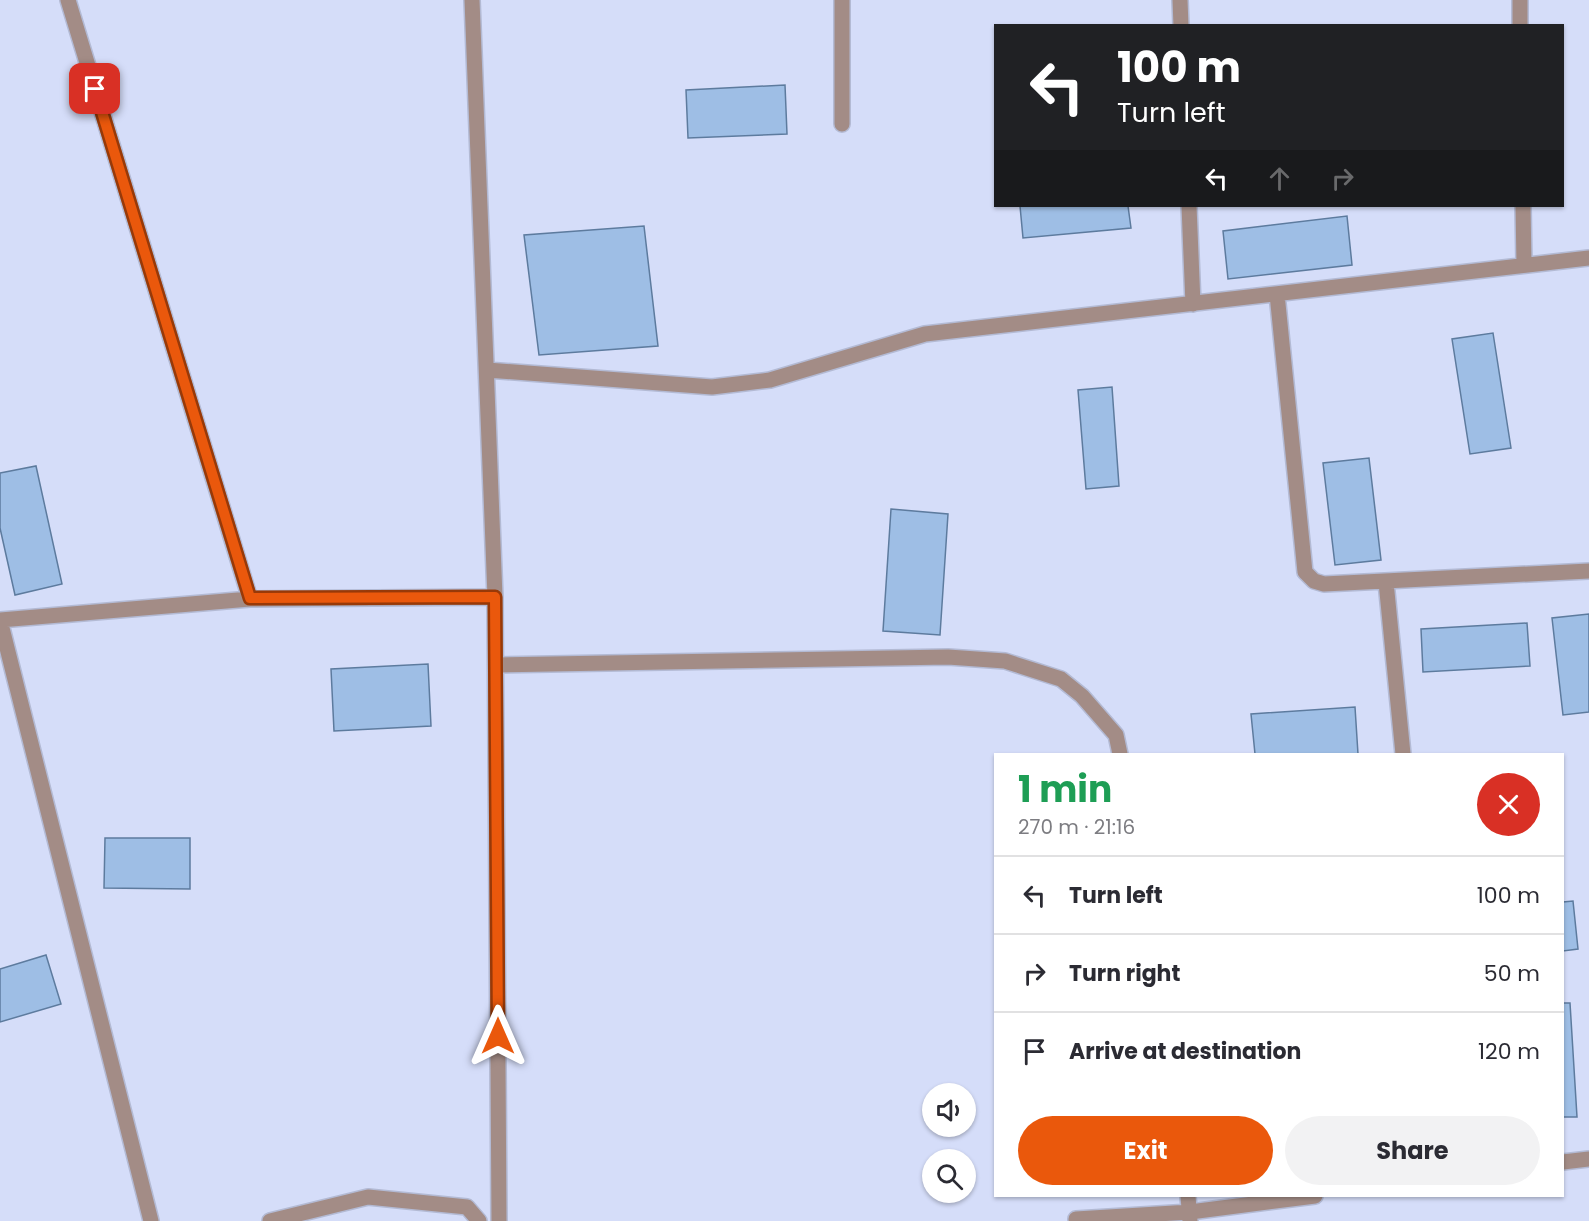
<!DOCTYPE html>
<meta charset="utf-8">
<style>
body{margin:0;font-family:Poppins,sans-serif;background:#f2f2f3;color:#2b2b33;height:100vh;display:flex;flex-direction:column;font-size:22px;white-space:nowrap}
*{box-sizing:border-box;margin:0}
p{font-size:20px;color:#7c7c81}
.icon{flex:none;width:33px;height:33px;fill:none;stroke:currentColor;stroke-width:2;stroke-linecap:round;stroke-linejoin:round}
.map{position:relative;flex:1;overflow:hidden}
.side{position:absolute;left:994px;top:753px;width:570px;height:444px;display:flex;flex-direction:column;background:#fff;border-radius:0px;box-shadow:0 2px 4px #0004}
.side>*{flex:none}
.guide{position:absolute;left:994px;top:24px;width:570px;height:183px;border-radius:0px;box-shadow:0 2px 4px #0004;background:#202124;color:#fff;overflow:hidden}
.buttons{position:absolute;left:922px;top:1083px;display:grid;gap:12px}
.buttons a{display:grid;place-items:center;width:54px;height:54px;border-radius:50%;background:#fff;box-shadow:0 2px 4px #0004;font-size:30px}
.pin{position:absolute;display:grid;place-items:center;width:51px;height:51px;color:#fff;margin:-26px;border-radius:12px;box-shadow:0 3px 9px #0006}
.me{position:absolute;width:66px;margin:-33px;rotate:0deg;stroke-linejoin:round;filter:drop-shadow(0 0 4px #0008)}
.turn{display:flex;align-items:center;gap:21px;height:126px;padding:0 24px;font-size:27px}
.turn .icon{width:78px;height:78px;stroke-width:2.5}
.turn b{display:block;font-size:42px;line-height:51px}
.lanes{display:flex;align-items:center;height:57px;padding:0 24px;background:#0003;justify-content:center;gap:30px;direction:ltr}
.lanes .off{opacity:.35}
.round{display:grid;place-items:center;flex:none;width:63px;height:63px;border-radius:32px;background:#f2f2f3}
.overview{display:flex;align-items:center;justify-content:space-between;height:102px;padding:0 24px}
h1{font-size:36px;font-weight:700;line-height:45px;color:#1e9e55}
.primary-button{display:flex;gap:12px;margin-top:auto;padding:12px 24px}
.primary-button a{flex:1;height:69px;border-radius:36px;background:#ea580c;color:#fff;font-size:24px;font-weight:700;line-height:69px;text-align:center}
.primary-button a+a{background:#f2f2f3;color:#2b2b33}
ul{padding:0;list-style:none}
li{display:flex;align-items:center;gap:18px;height:78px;padding:0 24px;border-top:2px solid #e1e1e2}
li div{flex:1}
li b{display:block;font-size:22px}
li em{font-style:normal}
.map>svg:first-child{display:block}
</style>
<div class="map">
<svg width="1589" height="1221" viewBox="0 0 1589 1221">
<rect width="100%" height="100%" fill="#d5ddf9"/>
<path fill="#9ebee5" stroke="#5d7b9e" stroke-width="1.5" d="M785,85L787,134L688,138L686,90Z
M1020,206H1128L1131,228L1023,238Z
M1347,216L1352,265L1228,279L1223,231Z
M644,226L658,346L539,355L524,235Z
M1493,333L1511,448L1470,454L1452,339Z
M1112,387L1119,486L1086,489L1078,390Z
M1369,458L1381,560L1335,565L1323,463Z
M36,466L62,584L15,595L0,528V473Z
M891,509L948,514L940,635L883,631Z
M1589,614V712L1563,715L1552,618Z
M1527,623L1530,666L1423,672L1421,629Z
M428,664L431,726L334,731L331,669Z
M1355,707L1358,754H1255L1251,714Z
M105,838H190V889L104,888Z
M1573,901L1578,949L1563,951V902Z
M46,955L61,1004L0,1022V969Z
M1563,1003H1570L1577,1117H1563Z"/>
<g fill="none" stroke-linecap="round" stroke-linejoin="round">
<defs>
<path id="minor" d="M68,0L250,599
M472,0L495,597L499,1221
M842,0V124
M1180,0L1181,26
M1520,0V26
M1189,206L1193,304
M1523,206L1524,264
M1277,294L1305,572L1314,581L1324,584L1589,571
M487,370L712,387L770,380L925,334L1589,258
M1386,582L1403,754
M0,620L151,1221
M0,620L250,599L495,597
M496,665L948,657L1005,661L1061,679L1082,696L1116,735L1120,754
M1563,1162L1589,1159
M1188,1196L1190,1221
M1076,1219L1190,1212L1315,1196
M270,1221L368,1197L467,1207L479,1221"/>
</defs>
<use href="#minor" stroke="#b3bad4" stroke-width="18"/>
<use href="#minor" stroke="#a38c86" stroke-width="15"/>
</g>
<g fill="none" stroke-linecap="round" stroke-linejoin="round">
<defs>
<path id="route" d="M95,89L250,598L495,597L498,1036"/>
</defs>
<use href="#route" stroke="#983908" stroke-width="15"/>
<use href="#route" stroke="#ea580c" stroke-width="10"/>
</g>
</svg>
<div class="buttons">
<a><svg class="icon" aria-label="sound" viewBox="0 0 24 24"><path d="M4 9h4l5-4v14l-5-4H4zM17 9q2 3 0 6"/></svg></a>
<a><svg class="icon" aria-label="search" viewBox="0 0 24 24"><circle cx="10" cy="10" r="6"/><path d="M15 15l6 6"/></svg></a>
</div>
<div class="pin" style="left:95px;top:89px;background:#d93025"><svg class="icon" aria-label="arrive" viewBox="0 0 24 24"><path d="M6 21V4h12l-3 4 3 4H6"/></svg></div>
<svg class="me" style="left:498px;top:1036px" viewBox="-20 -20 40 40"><path d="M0-17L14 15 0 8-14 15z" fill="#ea580c" stroke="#fff" stroke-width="4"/></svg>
<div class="guide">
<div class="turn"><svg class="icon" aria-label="left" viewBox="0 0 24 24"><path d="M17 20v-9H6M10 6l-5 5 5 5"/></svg><div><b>100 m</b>Turn left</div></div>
<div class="lanes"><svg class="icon" aria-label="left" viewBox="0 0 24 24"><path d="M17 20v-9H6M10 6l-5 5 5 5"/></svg><svg class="icon off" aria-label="ahead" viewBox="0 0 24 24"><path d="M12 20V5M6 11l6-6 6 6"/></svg><svg class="icon off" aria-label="right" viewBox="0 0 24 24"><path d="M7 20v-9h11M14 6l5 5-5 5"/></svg></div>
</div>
<section class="side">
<div class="overview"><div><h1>1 min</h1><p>270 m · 21:16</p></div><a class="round" style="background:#d93025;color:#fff"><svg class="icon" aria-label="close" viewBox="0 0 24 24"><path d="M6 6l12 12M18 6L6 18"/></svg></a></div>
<ul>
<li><svg class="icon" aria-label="left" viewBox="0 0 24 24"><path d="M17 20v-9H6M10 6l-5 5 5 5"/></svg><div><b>Turn left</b></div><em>100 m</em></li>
<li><svg class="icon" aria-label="right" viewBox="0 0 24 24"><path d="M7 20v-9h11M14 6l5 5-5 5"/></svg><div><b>Turn right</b></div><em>50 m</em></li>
<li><svg class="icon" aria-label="arrive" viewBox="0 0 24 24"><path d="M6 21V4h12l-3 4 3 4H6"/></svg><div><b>Arrive at destination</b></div><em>120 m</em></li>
</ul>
<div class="primary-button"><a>Exit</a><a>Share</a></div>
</section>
</div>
